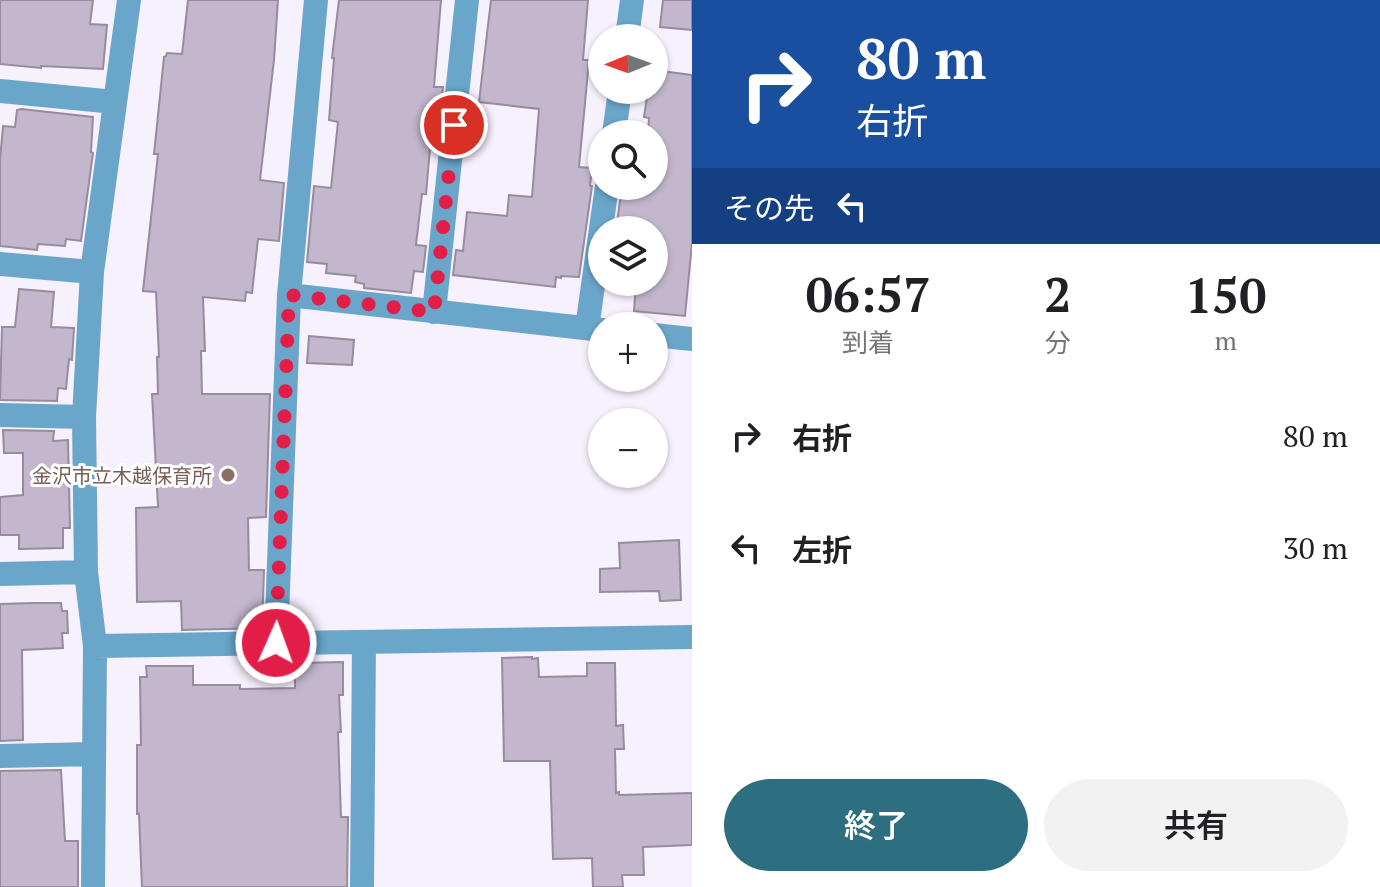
<!DOCTYPE html>
<html lang="ja">
<meta charset="utf-8">
<style>
body{margin:0;font-family:"PT Serif","Noto Sans JP",serif;background:#f2f2f2;color:#202124;height:100vh;display:flex;flex-direction:column;font-size:30px;white-space:nowrap}
*{box-sizing:border-box;margin:0}
p{font-size:26px;color:#757577}
.icon{flex:none;width:44px;height:44px;fill:none;stroke:currentColor;stroke-width:2;stroke-linecap:round;stroke-linejoin:round}
.map{position:relative;flex:1;overflow:hidden}
.drawer{display:flex;flex-direction:column;background:#fff;width:688px}
.drawer>*{flex:none}
.top-card{background:#1a4fa0;color:#fff;overflow:hidden}
.needle{width:52px;rotate:269deg}
.controls{position:absolute;left:588px;top:24px;display:grid;gap:16px}
.controls a{display:grid;place-items:center;width:80px;height:80px;border-radius:50%;background:#fff;box-shadow:0 2px 6px #0004;font-size:40px}
.pin{position:absolute;display:grid;place-items:center;width:68px;height:68px;color:#fff;margin:-34px;border:4px solid #fff;border-radius:50%;box-shadow:0 2px 8px #0007}
.me{position:absolute;width:88px;margin:-44px;rotate:2deg;stroke-linejoin:round;filter:drop-shadow(0 0 6px #0008)}
.turn{display:flex;align-items:center;gap:28px;height:168px;padding:0 32px;font-size:36px}
.turn .icon{width:104px;height:104px;stroke-width:2.5}
.turn b{display:block;font-size:56px;line-height:68px}
.then{display:flex;align-items:center;height:76px;padding:0 32px;background:#0003;gap:16px;font-size:30px}
.eta{display:flex;justify-content:space-evenly;align-items:center;height:136px;text-align:center}
.eta b{font-size:48px;font-weight:600;line-height:56px}
.button{display:flex;gap:16px;margin-top:auto;padding:16px 32px}
.button a{flex:1;height:92px;border-radius:48px;background:#2d6e81;color:#fff;font-size:32px;font-weight:600;line-height:92px;text-align:center}
.button a+a{background:#f2f2f2;color:#202124}
ul{padding:0;list-style:none}
li{display:flex;align-items:center;gap:24px;height:112px;padding:0 32px}
li div{flex:1}
li b{display:block;font-size:30px}
li em{font-style:normal}
main{display:flex;flex:1;min-height:0}
.map>svg:first-child{display:block}
</style>
<main>
<div class="map">
<svg width="692" height="887" viewBox="0 0 692 887">
<rect width="100%" height="100%" fill="#f7f0fd"/>
<path fill="#c3b7cd" stroke="#978b9f" stroke-width="2" d="M0,0H93L90,24L107,25L103,69L41,66V68L0,64Z
M188,0H278L274,60L260,180L284,183L279,241L258,239L252,293L246,292L245,301L203,297L205,351H201L202,394H270L266,517L248,518L249,570H264L262,628L182,630L181,601L137,602L136,508L158,507L152,394H158L157,357H159L156,292L143,291L158,154H154L164,57L166,56L167,53L182,54Z
M339,0H441L434,87H443L436,149L430,148L426,194H422L416,245L426,246L423,272L414,271L411,293L364,288V284L355,282L356,276L326,273L327,264L307,262L314,186L331,188L338,122L329,120L334,58H332Z
M491,0H588L583,60H589L579,167L592,168L590,186H592L579,277L561,276V278L556,277L555,287L453,275L456,250L463,251L467,212L507,216L509,195L532,197L539,109L479,102Z
M663,0H692V30L660,27Z
M654,70L692,75V243L685,316L634,311L636,282H654V230H616L622,186H654V134H648L649,118L644,117L648,90H654Z
M21,109L93,117L91,152L93,153L81,241L66,239L65,246L38,244L37,250L0,246V160L3,126L15,127L17,110Z
M19,289L54,292L51,327L74,328L72,360L69,359L66,389L58,388L57,401L0,400L2,327H15Z
M309,336L354,340L352,365L307,363Z
M3,430L54,431L53,441L68,440L70,528H63V548L19,549V535H0V497L23,495V453H4Z
M679,540L681,600L660,601L659,591L600,592V569L620,568L619,543Z
M34,603H61L62,611H67L68,633H62L63,648L22,650L23,740L0,741V604Z
M532,657V659L538,658L539,677L587,676V663H615L616,726L623,725L624,749H615L616,793L619,792V795L692,793V845L643,847L644,875H622L623,887H593L592,858L553,859L550,761H504L502,658Z
M343,662V695H339L341,732H338L341,817H348L347,887H142L139,814H137V745H141L140,677H147L146,666H193V685H240V689L295,688V663Z
M61,770L65,841H78V887H0V771Z"/>
<g fill="none" stroke-linecap="round" stroke-linejoin="round">
<path stroke="#6aa6ca" stroke-width="24" d="M627,38L632,0
M0,91L115,102
M614,134L620,90
M0,264L92,272
M289,295L316,0
M434,312L467,0
M587,328L607,186
M654,335L692,339
M0,415L84,417
M0,574L86,572
M276,643L289,295L602,330
M95,646L692,637
M0,756L94,754
M93,887L95,646L86,572L84,417L92,272L129,0
M362,887L364,642"/>
</g>
<g fill="none" stroke-linecap="round" stroke-linejoin="round">
<path stroke="#e11d48" stroke-width="14" stroke-dasharray="0 25.2" d="M276,643L289,295L434,312L454,125"/>
</g>
<circle fill="#8d6e63" stroke="#fff" stroke-width="3" cx="228" cy="475" r="8"/>
<g text-anchor="middle" dominant-baseline="central" stroke-width="6" stroke-linejoin="round" paint-order="stroke">
<g font-size="20" fill="#785e54" stroke="#fff" text-anchor="end">
<text x="212" y="475">金沢市立木越保育所</text>
</g>
</g>
</svg>
<div class="controls">
<a><svg class="needle" viewBox="-14 -14 28 28"><path d="M0-13l5 13h-10z" fill="#e53935"/><path d="M0 13l5-13h-10z" fill="#757577"/></svg></a>
<a><svg class="icon" aria-label="search" viewBox="0 0 24 24"><circle cx="10" cy="10" r="6"/><path d="M15 15l6 6"/></svg></a>
<a><svg class="icon" aria-label="layers" viewBox="0 0 24 24"><path d="M12 4l9 5-9 5-9-5zM3 14l9 5 9-5"/></svg></a>
<a>+</a>
<a>−</a>
</div>
<div class="pin" style="left:454px;top:125px;background:#d93025"><svg class="icon" aria-label="arrive" viewBox="0 0 24 24"><path d="M6 21V4h12l-3 4 3 4H6"/></svg></div>
<svg class="me" style="left:276px;top:643px" viewBox="-20 -20 40 40"><circle r="17" fill="#e11d48" stroke="#fff" stroke-width="3"/><path d="M0-11L8 9 0 5-8 9z" fill="#fff"/></svg>
</div>
<section class="drawer">
<div class="top-card">
<div class="turn"><svg class="icon" aria-label="right" viewBox="0 0 24 24"><path d="M7 20v-9h11M14 6l5 5-5 5"/></svg><div><b>80 m</b>右折</div></div>
<div class="then">その先<svg class="icon" aria-label="left" viewBox="0 0 24 24"><path d="M17 20v-9H6M10 6l-5 5 5 5"/></svg></div>
</div>
<div class="eta">
<div><b>06:57</b><p>到着</p></div>
<div><b>2</b><p>分</p></div>
<div><b>150</b><p>m</p></div>
</div>
<ul>
<li><svg class="icon" aria-label="right" viewBox="0 0 24 24"><path d="M7 20v-9h11M14 6l5 5-5 5"/></svg><div><b>右折</b></div><em>80 m</em></li>
<li><svg class="icon" aria-label="left" viewBox="0 0 24 24"><path d="M17 20v-9H6M10 6l-5 5 5 5"/></svg><div><b>左折</b></div><em>30 m</em></li>
</ul>
<div class="button"><a>終了</a><a>共有</a></div>
</section>
</main>
